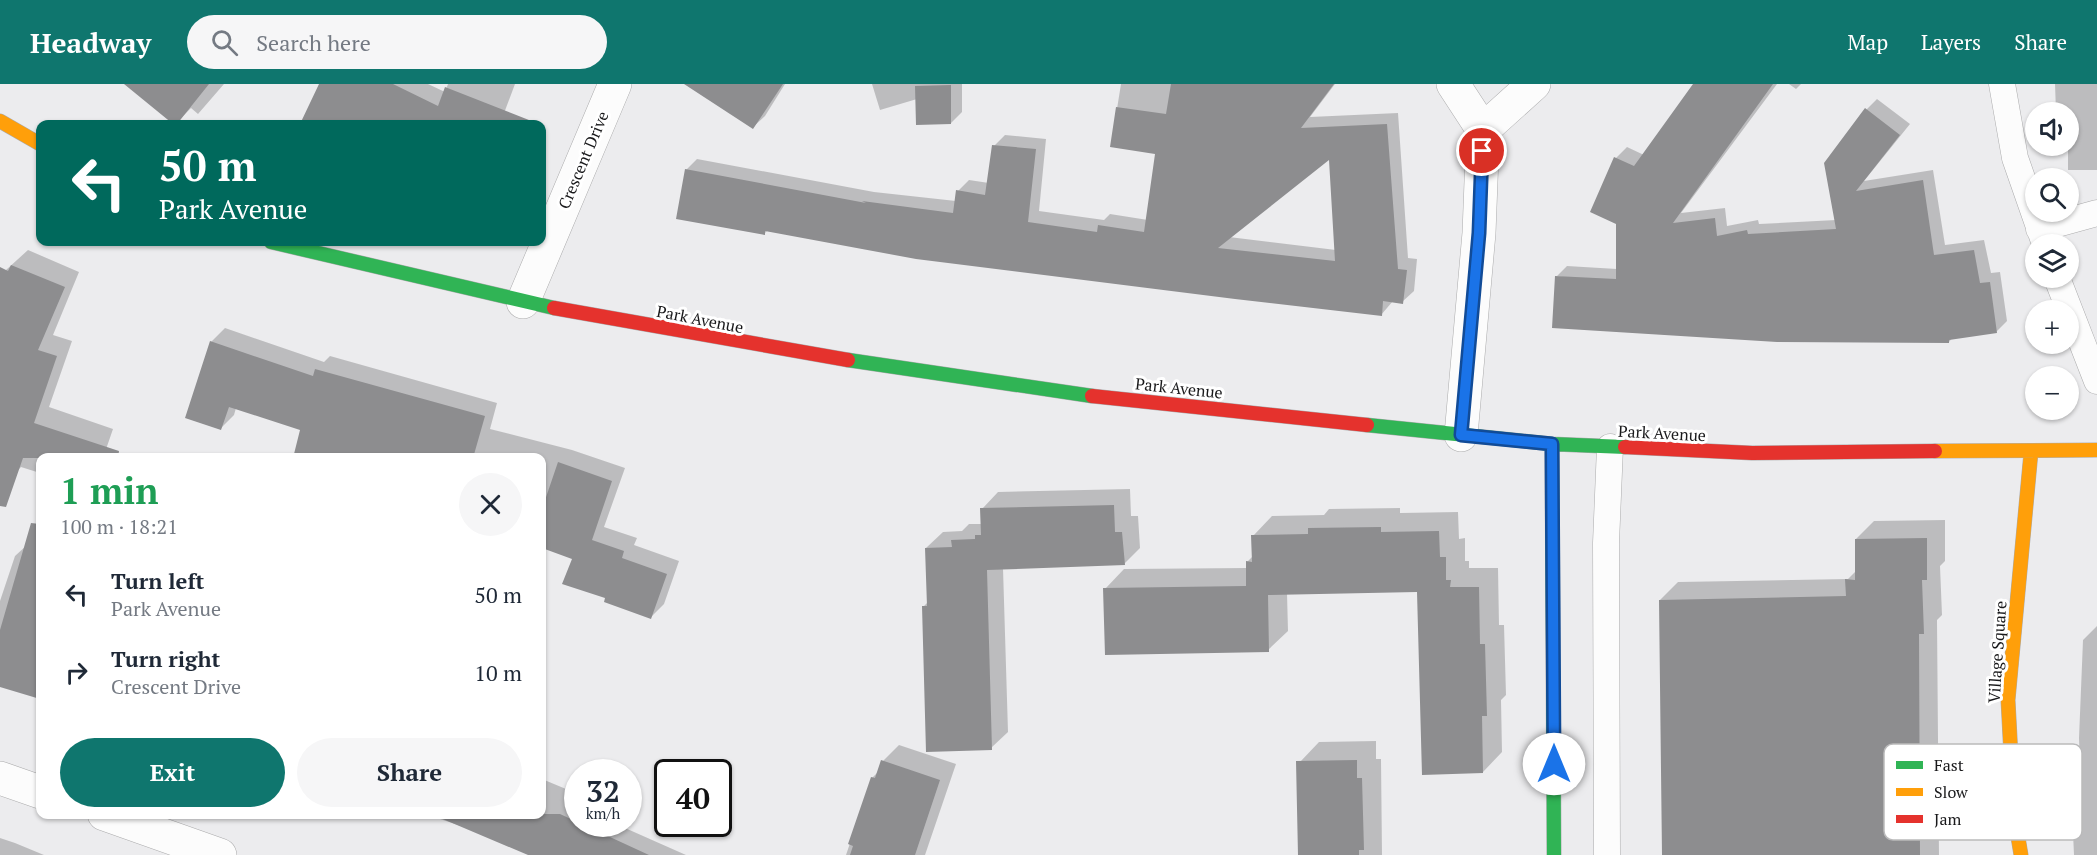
<!DOCTYPE html>
<meta charset="utf-8">
<style>
body{margin:0;font-family:"PT Serif",serif;background:#f6f6f7;color:#1f2937;height:100vh;display:flex;flex-direction:column;font-size:22px;white-space:nowrap}
*{box-sizing:border-box;margin:0}
p{font-size:20px;color:#747a83}
.icon{flex:none;width:33px;height:33px;fill:none;stroke:currentColor;stroke-width:2;stroke-linecap:round;stroke-linejoin:round}
.map{position:relative;flex:1;overflow:hidden}
.panel{position:absolute;left:36px;top:369px;width:510px;height:366px;display:flex;flex-direction:column;background:#fff;border-radius:12px;box-shadow:0 2px 4px #0004}
.panel>*{flex:none}
.top-card{position:absolute;left:36px;top:36px;width:510px;height:126px;border-radius:12px;box-shadow:0 2px 4px #0004;background:#00695c;color:#fff;overflow:hidden}
.buttons{position:absolute;left:2025px;top:18px;display:grid;gap:12px}
.buttons a{display:grid;place-items:center;width:54px;height:54px;border-radius:50%;background:#fff;box-shadow:0 2px 4px #0004;font-size:30px}
.speed{position:absolute;left:564px;top:675px;display:flex;gap:12px;font-size:30px;font-weight:700;text-align:center}
.speed>*{display:grid;place-content:center;width:78px;height:78px;border-radius:50%;background:#fff;box-shadow:0 2px 4px #0004;line-height:1}
.speed small{font-size:15px;font-weight:400}
.speed .limit{border:3px solid #111;border-radius:9px;background:#fff;color:#111}
.pin{position:absolute;display:grid;place-items:center;width:51px;height:51px;color:#fff;margin:-26px;border:3px solid #fff;border-radius:50%;box-shadow:0 2px 6px #0007}
.me{position:absolute;width:66px;margin:-33px;rotate:0deg;stroke-linejoin:round;filter:drop-shadow(0 0 4px #0008)}
.turn{display:flex;align-items:center;gap:21px;height:126px;padding:0 24px;font-size:27px}
.turn .icon{width:78px;height:78px;stroke-width:2.5}
.turn b{display:block;font-size:42px;line-height:51px}
.round{display:grid;place-items:center;flex:none;width:63px;height:63px;border-radius:32px;background:#f6f6f7}
.overview{display:flex;align-items:center;justify-content:space-between;height:102px;padding:0 24px}
h1{font-size:36px;font-weight:700;line-height:45px;color:#1e9e55}
.button{display:flex;gap:12px;margin-top:auto;padding:12px 24px}
.button a{flex:1;height:69px;border-radius:36px;background:#0f766e;color:#fff;font-size:24px;font-weight:700;line-height:69px;text-align:center}
.button a+a{background:#f6f6f7;color:#1f2937}
ul{padding:0;list-style:none}
li{display:flex;align-items:center;gap:18px;height:78px;padding:0 24px}
li div{flex:1}
li b{display:block;font-size:22px}
li em{font-style:normal}
header{display:flex;align-items:center;gap:36px;box-sizing:border-box;height:84px;padding:0 30px;background:#0f766e;color:#fff}
header strong{font-size:28px}
nav{display:flex;gap:33px;margin-inline-start:auto;font-size:21px}
.search{width:420px;height:54px;background:#f6f6f7;display:flex;align-items:center;gap:15px;box-sizing:border-box;padding:0 21px;border-radius:33px;color:#747a83;font-size:22px}
.map>svg:first-child{display:block}
</style>
<header>
<strong>Headway</strong>
<div class="search"><svg class="icon" aria-label="search" viewBox="0 0 24 24"><circle cx="10" cy="10" r="6"/><path d="M15 15l6 6"/></svg>Search here</div>
<nav><a>Map</a><a>Layers</a><a>Share</a></nav>
</header>
<div class="map">
<svg width="2097" height="771" viewBox="0 0 2097 771">
<rect width="100%" height="100%" fill="#ececee"/>
<path fill="#0003" fill-rule="evenodd" d="M137,0H224L198,30L191,24L175,40L133,5Z
M320,0H428L445,8L448,0H515L500,40H321L305,33Z
M723,0H785L765,32L753,43Z
M872,0H962V28L951,39L917,15L880,26Z
M1121,0H1335L1310,33L1398,29L1408,174L1417,175L1414,207L1402,218L1393,217L1381,231L768,146L764,150L686,86L697,75L874,108L956,117L958,107L969,96L989,99L994,62L1005,51L1046,55L1039,127L1104,136L1110,130L1148,136L1157,68L1111,62ZM1330,73L1336,166L1229,153Z
M1695,0H1777L1681,129L1725,124L1727,142L1758,136L1759,140L1836,136L1867,25L1877,15L1910,40L1864,97L1933,86L1945,161L1984,156L1991,189L2000,188L2007,237L1996,248L1952,254L1949,258L1557,192L1567,182L1617,185L1616,74L1627,63L1644,71Z
M1789,0H1801L1796,5Z
M2055,0H2097V86H2068V28H2056Z
M28,166L79,188L53,251L72,257L49,323L113,345L103,374H40V389L21,383L17,387L0,381V200L6,186Z
M225,244L324,278L330,272L497,319L490,345L572,366L625,384L604,443L637,454L634,461L679,477L664,520L651,533L607,514L574,474L542,462V374H295L302,345L236,324L234,331L221,344L211,258Z
M1130,405L1131,432H1138L1140,464L1124,480L1003,484L1008,648L991,664L923,523L928,518L926,464L943,448L962,447L969,440H982V425L998,408Z
M1400,424V429L1458,428L1459,455L1465,454V477H1469V484H1498L1499,541H1504L1506,611L1501,616L1502,668L1483,688L1419,506L1287,509L1288,547L1268,566L1105,505L1124,485L1247,484V478L1253,472V452L1272,432L1324,431L1329,425Z
M1945,436V477L1940,482L1942,531L1937,536L1939,771H1663L1660,516L1678,498L1848,495L1856,487V455L1874,437Z
M27,461L40,465V612L0,599V517L15,472Z
M2097,542V771H2074L2073,749L2082,740L2079,654L2083,556Z
M1376,657V675H1381L1382,771H1300V678L1319,658Z
M899,661L956,680L925,771H846L872,694L880,686L883,677Z
M542,695L578,710V740H616L686,771H531L482,749L431,732L429,734L417,730H542Z
M0,754L15,759L44,771H0Z"/>
<path fill="#8d8d8f" fill-rule="evenodd" d="M124,0H209L177,40H173Z
M319,0H393L438,22L445,3L534,38L300,40Z
M684,0H783L753,45Z
M1171,0H1334L1301,44L1387,40L1398,185L1407,186L1403,220L1383,217L1382,232L1235,215L916,175L765,147V151L676,135L685,85L866,119L862,117L953,129L956,106L985,111L992,61L1036,65L1028,138L1097,148L1098,141L1144,148L1155,70L1110,63L1116,23L1166,30ZM1329,76L1335,177L1218,164Z
M1693,0H1773L1673,139L1715,134L1717,152L1747,146L1748,150L1836,145L1824,79L1865,24L1900,51L1856,107L1923,96L1934,171L1974,166L1980,199L1990,198L1997,249L1949,256V259L1777,258L1552,244L1555,192L1616,195V140L1590,128L1614,73L1634,82Z
M951,1V40L916,41L915,2Z
M11,181L65,203L38,266L57,272L34,339L119,367L118,374H23L6,423L0,422V183L8,187Z
M210,257L313,292L315,285L485,332L473,374H293L300,346L229,323L221,346L185,334Z
M558,378L612,397L592,456L624,467L622,474L667,490L651,535L604,518L605,514L562,500L572,475L542,464V425Z
M1114,421L1115,448H1122L1125,481L987,486L992,666L926,668L922,522H927L925,464L952,463L951,456L975,455V451H981L980,424Z
M31,439L40,440V615L0,603V546Z
M1381,443V448L1439,447L1440,473H1446V496H1451L1450,503H1479L1480,560H1485L1487,632H1482L1483,689L1422,691L1417,508L1268,511L1269,568L1105,571L1103,504L1246,502V477L1252,478L1251,451L1308,450V444Z
M1927,454V496H1922L1924,550H1919L1920,771H1662L1659,516L1846,512L1845,495L1855,496V455Z
M881,676L940,696L915,771H850L853,762L848,760L871,693L875,694Z
M1357,676V694H1362L1364,766H1359V771H1298L1296,677Z
M431,730H560L649,771H528Z"/>
<g fill="none" stroke-linecap="round" stroke-linejoin="round">
<defs>
<path id="lane" d="M2002,0L2015,74L2045,160
M2039,145L2097,129
M2057,194L2097,297
M1607,771L1606,459L1610,363"/>
<path id="street" d="M1453,0L1483,46
M523,218L615,0
M1461,351L1479,149L1483,46L1534,0
M0,694L40,708
M104,730L220,771"/>
<path id="fast" d="M271,158L554,224
M848,276L1092,312
M1367,341L1552,360L1625,363
M1552,360L1554,771"/>
<path id="slow" d="M0,37L40,60
M1935,367L2097,366
M2021,771L2014,729L2008,616L2031,368"/>
<path id="jam" d="M554,224L848,276
M1092,312L1367,341
M1625,363L1752,369L1935,367"/>
</defs>
<use href="#lane" stroke="#ababac" stroke-width="27"/>
<use href="#street" stroke="#ababac" stroke-width="34"/>
<use href="#fast" stroke="#ababac" stroke-width="15"/>
<use href="#slow" stroke="#ababac" stroke-width="15"/>
<use href="#jam" stroke="#ababac" stroke-width="15"/>
<use href="#lane" stroke="#fcfcfc" stroke-width="26"/>
<use href="#street" stroke="#fcfcfc" stroke-width="33"/>
<use href="#fast" stroke="#30b455" stroke-width="14"/>
<use href="#slow" stroke="#ff9f0a" stroke-width="14"/>
<use href="#jam" stroke="#e5322d" stroke-width="14"/>
</g>
<g fill="none" stroke-linecap="round" stroke-linejoin="round">
<defs>
<path id="route" d="M1482,67L1479,149L1461,351L1552,360L1554,680"/>
</defs>
<use href="#route" stroke="#114b97" stroke-width="15"/>
<use href="#route" stroke="#1a73e8" stroke-width="10"/>
</g>
<g text-anchor="middle" dominant-baseline="central" stroke-width="6" stroke-linejoin="round" paint-order="stroke">
<g font-size="16" fill="#19191b" stroke="#fff">
<text transform="translate(583 76) rotate(-67)">Crescent Drive</text>
<text transform="translate(700 235) rotate(11)">Park Avenue</text>
<text transform="translate(1179 304) rotate(6)">Park Avenue</text>
<text transform="translate(1662 349) rotate(3)">Park Avenue</text>
<text transform="translate(1997 568) rotate(-86)">Village Square</text>
</g>
</g>
<rect x="1884" y="660" width="198" height="96" rx="9" fill="#fff" stroke="#bababb" stroke-width="1.5"/>
<rect x="1896" y="677" width="27" height="8" fill="#30b455"/>
<rect x="1896" y="704" width="27" height="8" fill="#ff9f0a"/>
<rect x="1896" y="731" width="27" height="8" fill="#e5322d"/>
<g font-size="16" fill="#19191b">
<text x="1934" y="687">Fast</text>
<text x="1934" y="714">Slow</text>
<text x="1934" y="741">Jam</text>
</g>
</svg>
<div class="buttons">
<a><svg class="icon" aria-label="sound" viewBox="0 0 24 24"><path d="M4 9h4l5-4v14l-5-4H4zM17 9q2 3 0 6"/></svg></a>
<a><svg class="icon" aria-label="search" viewBox="0 0 24 24"><circle cx="10" cy="10" r="6"/><path d="M15 15l6 6"/></svg></a>
<a><svg class="icon" aria-label="layers" viewBox="0 0 24 24"><path d="M12 4l9 5-9 5-9-5zM3 14l9 5 9-5"/></svg></a>
<a>+</a>
<a>−</a>
</div>
<div class="speed"><div>32<small>km/h</small></div><div class="limit">40</div></div>
<div class="pin" style="left:1482px;top:67px;background:#d93025"><svg class="icon" aria-label="arrive" viewBox="0 0 24 24"><path d="M6 21V4h12l-3 4 3 4H6"/></svg></div>
<svg class="me" style="left:1554px;top:680px" viewBox="-20 -20 40 40"><circle r="19" fill="#fff"/><path d="M0-13L10 11 0 6-10 11z" fill="#1a73e8"/></svg>
<div class="top-card">
<div class="turn"><svg class="icon" aria-label="left" viewBox="0 0 24 24"><path d="M17 20v-9H6M10 6l-5 5 5 5"/></svg><div><b>50 m</b>Park Avenue</div></div>
</div>
<section class="panel">
<div class="overview"><div><h1>1 min</h1><p>100 m · 18:21</p></div><a class="round"><svg class="icon" aria-label="close" viewBox="0 0 24 24"><path d="M6 6l12 12M18 6L6 18"/></svg></a></div>
<ul>
<li><svg class="icon" aria-label="left" viewBox="0 0 24 24"><path d="M17 20v-9H6M10 6l-5 5 5 5"/></svg><div><b>Turn left</b><p>Park Avenue</p></div><em>50 m</em></li>
<li><svg class="icon" aria-label="right" viewBox="0 0 24 24"><path d="M7 20v-9h11M14 6l5 5-5 5"/></svg><div><b>Turn right</b><p>Crescent Drive</p></div><em>10 m</em></li>
</ul>
<div class="button"><a>Exit</a><a>Share</a></div>
</section>
</div>
